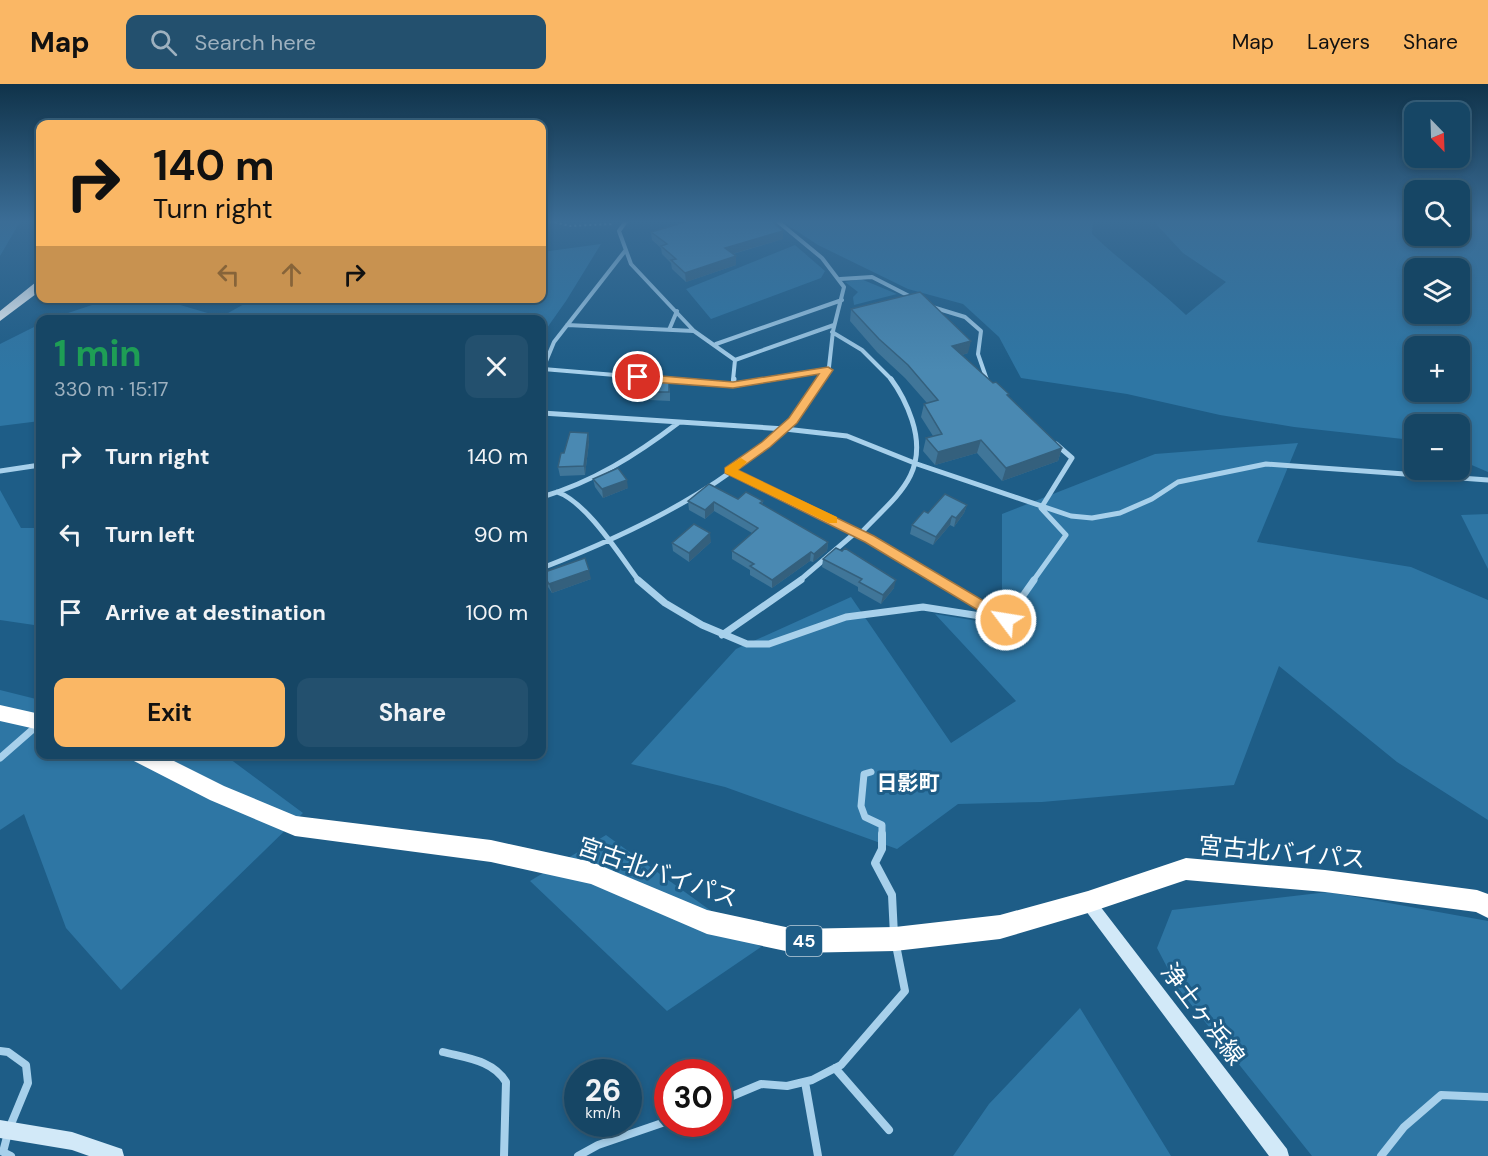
<!DOCTYPE html>
<meta charset="utf-8">
<style>
body{margin:0;font-family:"DM Sans","Noto Sans JP",sans-serif;background:#23506e;color:#f1f3f6;height:100vh;display:flex;flex-direction:column;font-size:22px;white-space:nowrap}
*{box-sizing:border-box;margin:0}
p{font-size:20px;color:#9eb1bf}
.icon{flex:none;width:33px;height:33px;fill:none;stroke:currentColor;stroke-width:2;stroke-linecap:round;stroke-linejoin:round}
.map{position:relative;flex:1;overflow:hidden}
.details{position:absolute;left:36px;top:231px;width:510px;height:444px;display:flex;flex-direction:column;background:#164665;border-radius:12px;box-shadow:0 3px 9px #0003,0 0 0 2px #355e79}
.details>*{flex:none}
.top-card{position:absolute;left:36px;top:36px;width:510px;height:183px;border-radius:12px;box-shadow:0 3px 9px #0003,0 0 0 2px #355e79;background:#fab765;color:#111;overflow:hidden}
.needle{width:39px;rotate:157deg}
.tools{position:absolute;left:1404px;top:18px;display:grid;gap:12px}
.tools a{display:grid;place-items:center;width:66px;height:66px;border-radius:12px;background:#164665;box-shadow:0 3px 9px #0003,0 0 0 2px #355e79;font-size:30px}
.speed{position:absolute;left:564px;top:975px;display:flex;gap:12px;font-size:30px;font-weight:700;text-align:center}
.speed>*{display:grid;place-content:center;width:78px;height:78px;border-radius:50%;background:#164665;box-shadow:0 3px 9px #0003,0 0 0 2px #355e79;line-height:1}
.speed small{font-size:15px;font-weight:400}
.speed .limit{border:9px solid #d22;background:#fff;color:#111}
.pin{position:absolute;display:grid;place-items:center;width:51px;height:51px;color:#fff;margin:-26px;border:3px solid #fff;border-radius:50%;box-shadow:0 2px 6px #0007}
.me{position:absolute;width:66px;margin:-33px;rotate:301deg;stroke-linejoin:round;filter:drop-shadow(0 0 4px #0008)}
.turn{display:flex;align-items:center;gap:21px;height:126px;padding:0 18px;font-size:27px}
.turn .icon{width:78px;height:78px;stroke-width:2.5}
.turn b{display:block;font-size:42px;line-height:51px}
.lanes{display:flex;align-items:center;height:57px;padding:0 18px;background:#0003;justify-content:center;gap:30px;direction:ltr}
.lanes .off{opacity:.35}
.round{display:grid;place-items:center;flex:none;width:63px;height:63px;border-radius:12px;background:#23506e}
.headline{display:flex;align-items:center;justify-content:space-between;height:102px;padding:0 18px}
h1{font-size:36px;font-weight:700;line-height:45px;color:#1e9e55}
.action{display:flex;gap:12px;margin-top:auto;padding:12px 18px}
.action a{flex:1;height:69px;border-radius:12px;background:#fab765;color:#111;font-size:24px;font-weight:700;line-height:69px;text-align:center}
.action a+a{background:#23506e;color:#f1f3f6}
ul{padding:0;list-style:none}
li{display:flex;align-items:center;gap:18px;height:78px;padding:0 18px}
li div{flex:1}
li b{display:block;font-size:22px}
li em{font-style:normal}
header{display:flex;align-items:center;gap:36px;box-sizing:border-box;height:84px;padding:0 30px;background:#fab765;color:#111}
header strong{font-size:28px}
nav{display:flex;gap:33px;margin-inline-start:auto;font-size:21px}
.search{width:420px;height:54px;background:#23506e;display:flex;align-items:center;gap:15px;box-sizing:border-box;padding:0 21px;border-radius:12px;color:#9eb1bf;font-size:22px}
.map>svg:first-child{display:block}
</style>
<header>
<strong>Map</strong>
<div class="search"><svg class="icon" aria-label="search" viewBox="0 0 24 24"><circle cx="10" cy="10" r="6"/><path d="M15 15l6 6"/></svg>Search here</div>
<nav><a>Map</a><a>Layers</a><a>Share</a></nav>
</header>
<div class="map">
<svg width="1488" height="1072" viewBox="0 0 1488 1072">
<rect width="100%" height="100%" fill="#1e5d87"/>
<path fill="#2e76a4" fill-rule="evenodd" d="M0,136H21L0,172Z
M780,136H1093L1092,150C1122,179 1156,202 1186,231L1226,198L1183,169L1157,141L1156,136H1414V152H1460V136H1488V388L1460,376V340H1414V359L1403,355L1294,343L1220,331L1127,310L1021,294L999,253L963,220L908,205L818,161ZM1414,184H1460V230H1414ZM1414,262H1460V308H1414Z
M601,160L566,217L542,251V236L50,235L113,214L160,215L221,233L253,215L542,214V168Z
M795,161L825,187L821,194L711,235L686,205Z
M861,195L897,210L854,221L853,213L858,208L845,198Z
M40,240V337L0,342V260Z
M1298,359L1257,458L1411,483L1488,516V736L1397,678L1279,582L1234,701L1042,718L958,720L897,765L725,703L631,680L736,565L851,513L951,659L1016,617L935,530L1002,541V430L1155,370Z
M0,406L21,444H40V545L34,541L0,536Z
M1488,430V485L1461,431Z
M0,606L40,616V670L218,671L230,675L303,729L121,906L66,844L24,730L0,746Z
M606,751L761,863L667,927L530,797Z
M1328,808L1488,837V1072H1312L1178,904L1157,864L1172,826Z
M1080,924L1171,1072H953L989,1020Z"/>
<g fill="none" stroke-linecap="round" stroke-linejoin="round">
<path stroke="#a7d0eb" stroke-width="2" stroke-dasharray="2 3" stroke-linecap="butt" d="M545,136L571,142L612,140"/>
<path stroke="#a7d0eb" stroke-width="4" d="M627,136L619,147L631,180L694,247L735,276L733,296
M776,136L822,174L844,203L833,247L829,283L822,296
M840,195L872,193L915,215
M929,222L965,233L981,247L978,270L987,296
M567,241L694,247
M669,246L677,227
M832,248L862,266L892,296
M716,260L842,216
M735,276L834,241
M543,285L675,296
M542,287L554,258L625,167
M764,296L828,286"/>
<path stroke="#a7d0eb" stroke-width="5" d="M657,295L733,301L774,295
M986,295L988,299
M733,301L734,295
M542,329L785,345L847,352L917,380L1071,432L1092,434L1120,429L1152,415L1178,398L1266,380L1488,396
M729,386L870,455L940,497
M0,387L40,381
M557,408C587,418 620,472 639,497
M542,413C593,398 636,371 678,339
M860,450C894,413 930,392 912,336C907,321 900,307 891,295
M542,484C643,445 763,388 823,295
M799,497L855,449
M1033,497L1066,451L1041,424L1072,374L1056,360"/>
<path stroke="#a7d0eb" stroke-width="7" d="M638,496L665,519L702,541L747,560H769L846,533L923,523L1006,536
M938,496L1003,535
M1006,536L1034,496
M722,551L801,496
M0,674L40,639
M871,688L864,690L861,722L865,733L882,741V751"/>
<path stroke="#a7d0eb" stroke-width="8" d="M882,750V765L875,779L892,811L894,851
M0,967L8,968L26,981L28,999L9,1045L3,1068L11,1072
M443,968C466,974 493,976 506,998L504,1072
M835,984L889,1046
M805,998L818,1072
M718,1018L761,1000L787,1002L812,996L841,981L905,907L896,861
M578,1072L598,1061L668,1037
M1381,1072L1404,1043L1441,1011L1488,1013"/>
<path fill="#d2e9f8" fill-rule="evenodd" d="M1088,810L1093,813L1287,1065L1289,1072H1269L1083,823L1080,818L1083,813Z
M0,1036L72,1048L122,1065L124,1072H89L72,1066L0,1054Z"/>
<path fill="#fff" fill-rule="evenodd" d="M36,198H40V207L0,237V227Z
M0,621L40,630V646L0,637Z
M129,670H160L224,702L296,732L491,756L592,778L707,826L795,845L895,843L1000,831L1088,807L1186,774L1325,786L1477,806L1488,810V834L1476,828L1325,808L1186,796L1088,829L1000,855L895,867L795,869L707,850L591,800L491,778L295,752L210,716L132,676Z"/>
</g>
<path fill="#407699" d="M651,148L783,155L733,170L736,181L686,198L672,185L671,179L662,170L661,164L652,156Z
M851,225L968,269L962,271L1009,313L1062,364L1058,377L1002,397L977,369L935,381L923,367L926,354L933,352L921,333L924,320L927,319L905,294L877,268L850,237Z
M670,304V317L650,316L649,308Z
M588,349L589,358L585,391L560,392L558,383L564,369Z
M593,395L628,404L603,414L595,403Z
M738,415L763,417L762,421L828,458L827,467L813,478L810,477L772,504L750,491V486L732,475V467L752,449L714,427L705,435L689,426L688,417Z
M967,421L964,429L954,443L950,441L933,461L910,450L912,441L928,429Z
M711,458L689,478L673,467L672,459Z
M823,475L894,504L881,520L858,507V503L822,483Z
M542,490L591,495L552,509L544,497Z"/>
<path fill="#34607d" d="M783,147V155L725,172V164Z
M736,172V181L686,198L685,189Z
M971,257L968,269L950,275L952,262Z
M588,349L589,358L585,391L584,382Z
M981,356L977,369L935,381L938,368Z
M1062,364L1058,377L1002,397L1006,384Z
M627,396L628,404L603,414L602,405Z
M714,418V427L705,435V426Z
M967,421L964,429L954,443L956,434Z
M952,432L950,441L933,461L936,453Z
M710,449L711,458L689,478V469Z
M828,458L827,467L813,478L814,470Z
M811,468L810,477L772,504V496Z
M589,486L591,495L552,509L549,500Z
M896,496L894,504L881,520L883,511Z"/>
<path fill="#4a89b2" stroke="#34607d" stroke-width="1.5" d="M692,136H771L783,147L725,164L736,172L685,189L671,176L676,175L661,162L667,160L651,148Z
M920,208L971,257L952,262L993,299L996,298L1009,310L1007,311L1062,364L1006,384L981,356L938,368L926,354L942,350L924,320L938,316L908,281L879,255L851,225Z
M652,293L669,295V308H649Z
M570,348L588,349L584,382L558,383L561,369H564Z
M618,384L627,396L602,405L593,395Z
M709,400L738,415L746,408L763,417L760,419L828,458L814,470L811,468L772,496L750,482L754,480L732,467L758,444L714,418L705,426L688,417Z
M945,410L967,421L956,434L952,432L936,453L912,441L924,427L928,429Z
M694,440L710,449L689,469L672,459Z
M836,464L842,467L845,464L896,496L883,511L859,498L862,495L823,475Z
M585,474L589,486L549,500L542,489Z"/>
<linearGradient id="sky" x2="0" y2="1"><stop stop-color="#10334a"/><stop offset="0.48" stop-color="#3b6d96"/><stop offset="1" stop-color="#3b6d96" stop-opacity="0"/></linearGradient>
<rect width="1488" height="286" fill="url(#sky)"/>
<path fill="#fab765" stroke="#a27742" stroke-width="1.5" d="M828,283L833,286L797,339L770,363L738,386L874,452L1011,533L1013,536L1011,540H1001L865,458L725,389V384L762,358L789,334L819,290L733,304L638,297L632,293L638,290L733,298Z"/>
<path fill="#f59e0b" d="M741,374L747,378L738,386L837,433V439H829L725,389V384Z"/>
<g text-anchor="middle" dominant-baseline="central" stroke-width="6" stroke-linejoin="round" paint-order="stroke">
<rect fill="#1e5d87" stroke="#bccedb" stroke-width="1.5" x="786" y="842" width="36" height="30" rx="4.5"/>
<g font-size="18" font-weight="bold" fill="#fff">
<text x="804" y="857">45</text>
</g>
<g font-size="21" font-weight="bold" fill="#fff" stroke="#1e5d87">
<text x="908" y="699">日影町</text>
</g>
<g font-size="24" fill="#fff" stroke="#1e5d87">
<text transform="translate(1282 768) rotate(5)">宮古北バイパス</text>
<text transform="translate(658 788) rotate(19)">宮古北バイパス</text>
<text transform="translate(1203 930) rotate(53)">浄土ヶ浜線</text>
</g>
</g>
</svg>
<div class="tools">
<a><svg class="needle" viewBox="-14 -14 28 28"><path d="M0-13l5 13h-10z" fill="#e53935"/><path d="M0 13l5-13h-10z" fill="#9eb1bf"/></svg></a>
<a><svg class="icon" aria-label="search" viewBox="0 0 24 24"><circle cx="10" cy="10" r="6"/><path d="M15 15l6 6"/></svg></a>
<a><svg class="icon" aria-label="layers" viewBox="0 0 24 24"><path d="M12 4l9 5-9 5-9-5zM3 14l9 5 9-5"/></svg></a>
<a>+</a>
<a>−</a>
</div>
<div class="speed"><div>26<small>km/h</small></div><div class="limit">30</div></div>
<div class="pin" style="left:638px;top:293px;background:#d93025"><svg class="icon" aria-label="arrive" viewBox="0 0 24 24"><path d="M6 21V4h12l-3 4 3 4H6"/></svg></div>
<svg class="me" style="left:1006px;top:536px" viewBox="-20 -20 40 40"><circle r="17" fill="#fab765" stroke="#fff" stroke-width="3"/><path d="M0-11L8 9 0 5-8 9z" fill="#fff"/></svg>
<div class="top-card">
<div class="turn"><svg class="icon" aria-label="right" viewBox="0 0 24 24"><path d="M7 20v-9h11M14 6l5 5-5 5"/></svg><div><b>140 m</b>Turn right</div></div>
<div class="lanes"><svg class="icon off" aria-label="left" viewBox="0 0 24 24"><path d="M17 20v-9H6M10 6l-5 5 5 5"/></svg><svg class="icon off" aria-label="ahead" viewBox="0 0 24 24"><path d="M12 20V5M6 11l6-6 6 6"/></svg><svg class="icon" aria-label="right" viewBox="0 0 24 24"><path d="M7 20v-9h11M14 6l5 5-5 5"/></svg></div>
</div>
<section class="details">
<div class="headline"><div><h1>1 min</h1><p>330 m · 15:17</p></div><a class="round"><svg class="icon" aria-label="close" viewBox="0 0 24 24"><path d="M6 6l12 12M18 6L6 18"/></svg></a></div>
<ul>
<li><svg class="icon" aria-label="right" viewBox="0 0 24 24"><path d="M7 20v-9h11M14 6l5 5-5 5"/></svg><div><b>Turn right</b></div><em>140 m</em></li>
<li><svg class="icon" aria-label="left" viewBox="0 0 24 24"><path d="M17 20v-9H6M10 6l-5 5 5 5"/></svg><div><b>Turn left</b></div><em>90 m</em></li>
<li><svg class="icon" aria-label="arrive" viewBox="0 0 24 24"><path d="M6 21V4h12l-3 4 3 4H6"/></svg><div><b>Arrive at destination</b></div><em>100 m</em></li>
</ul>
<div class="action"><a>Exit</a><a>Share</a></div>
</section>
</div>
